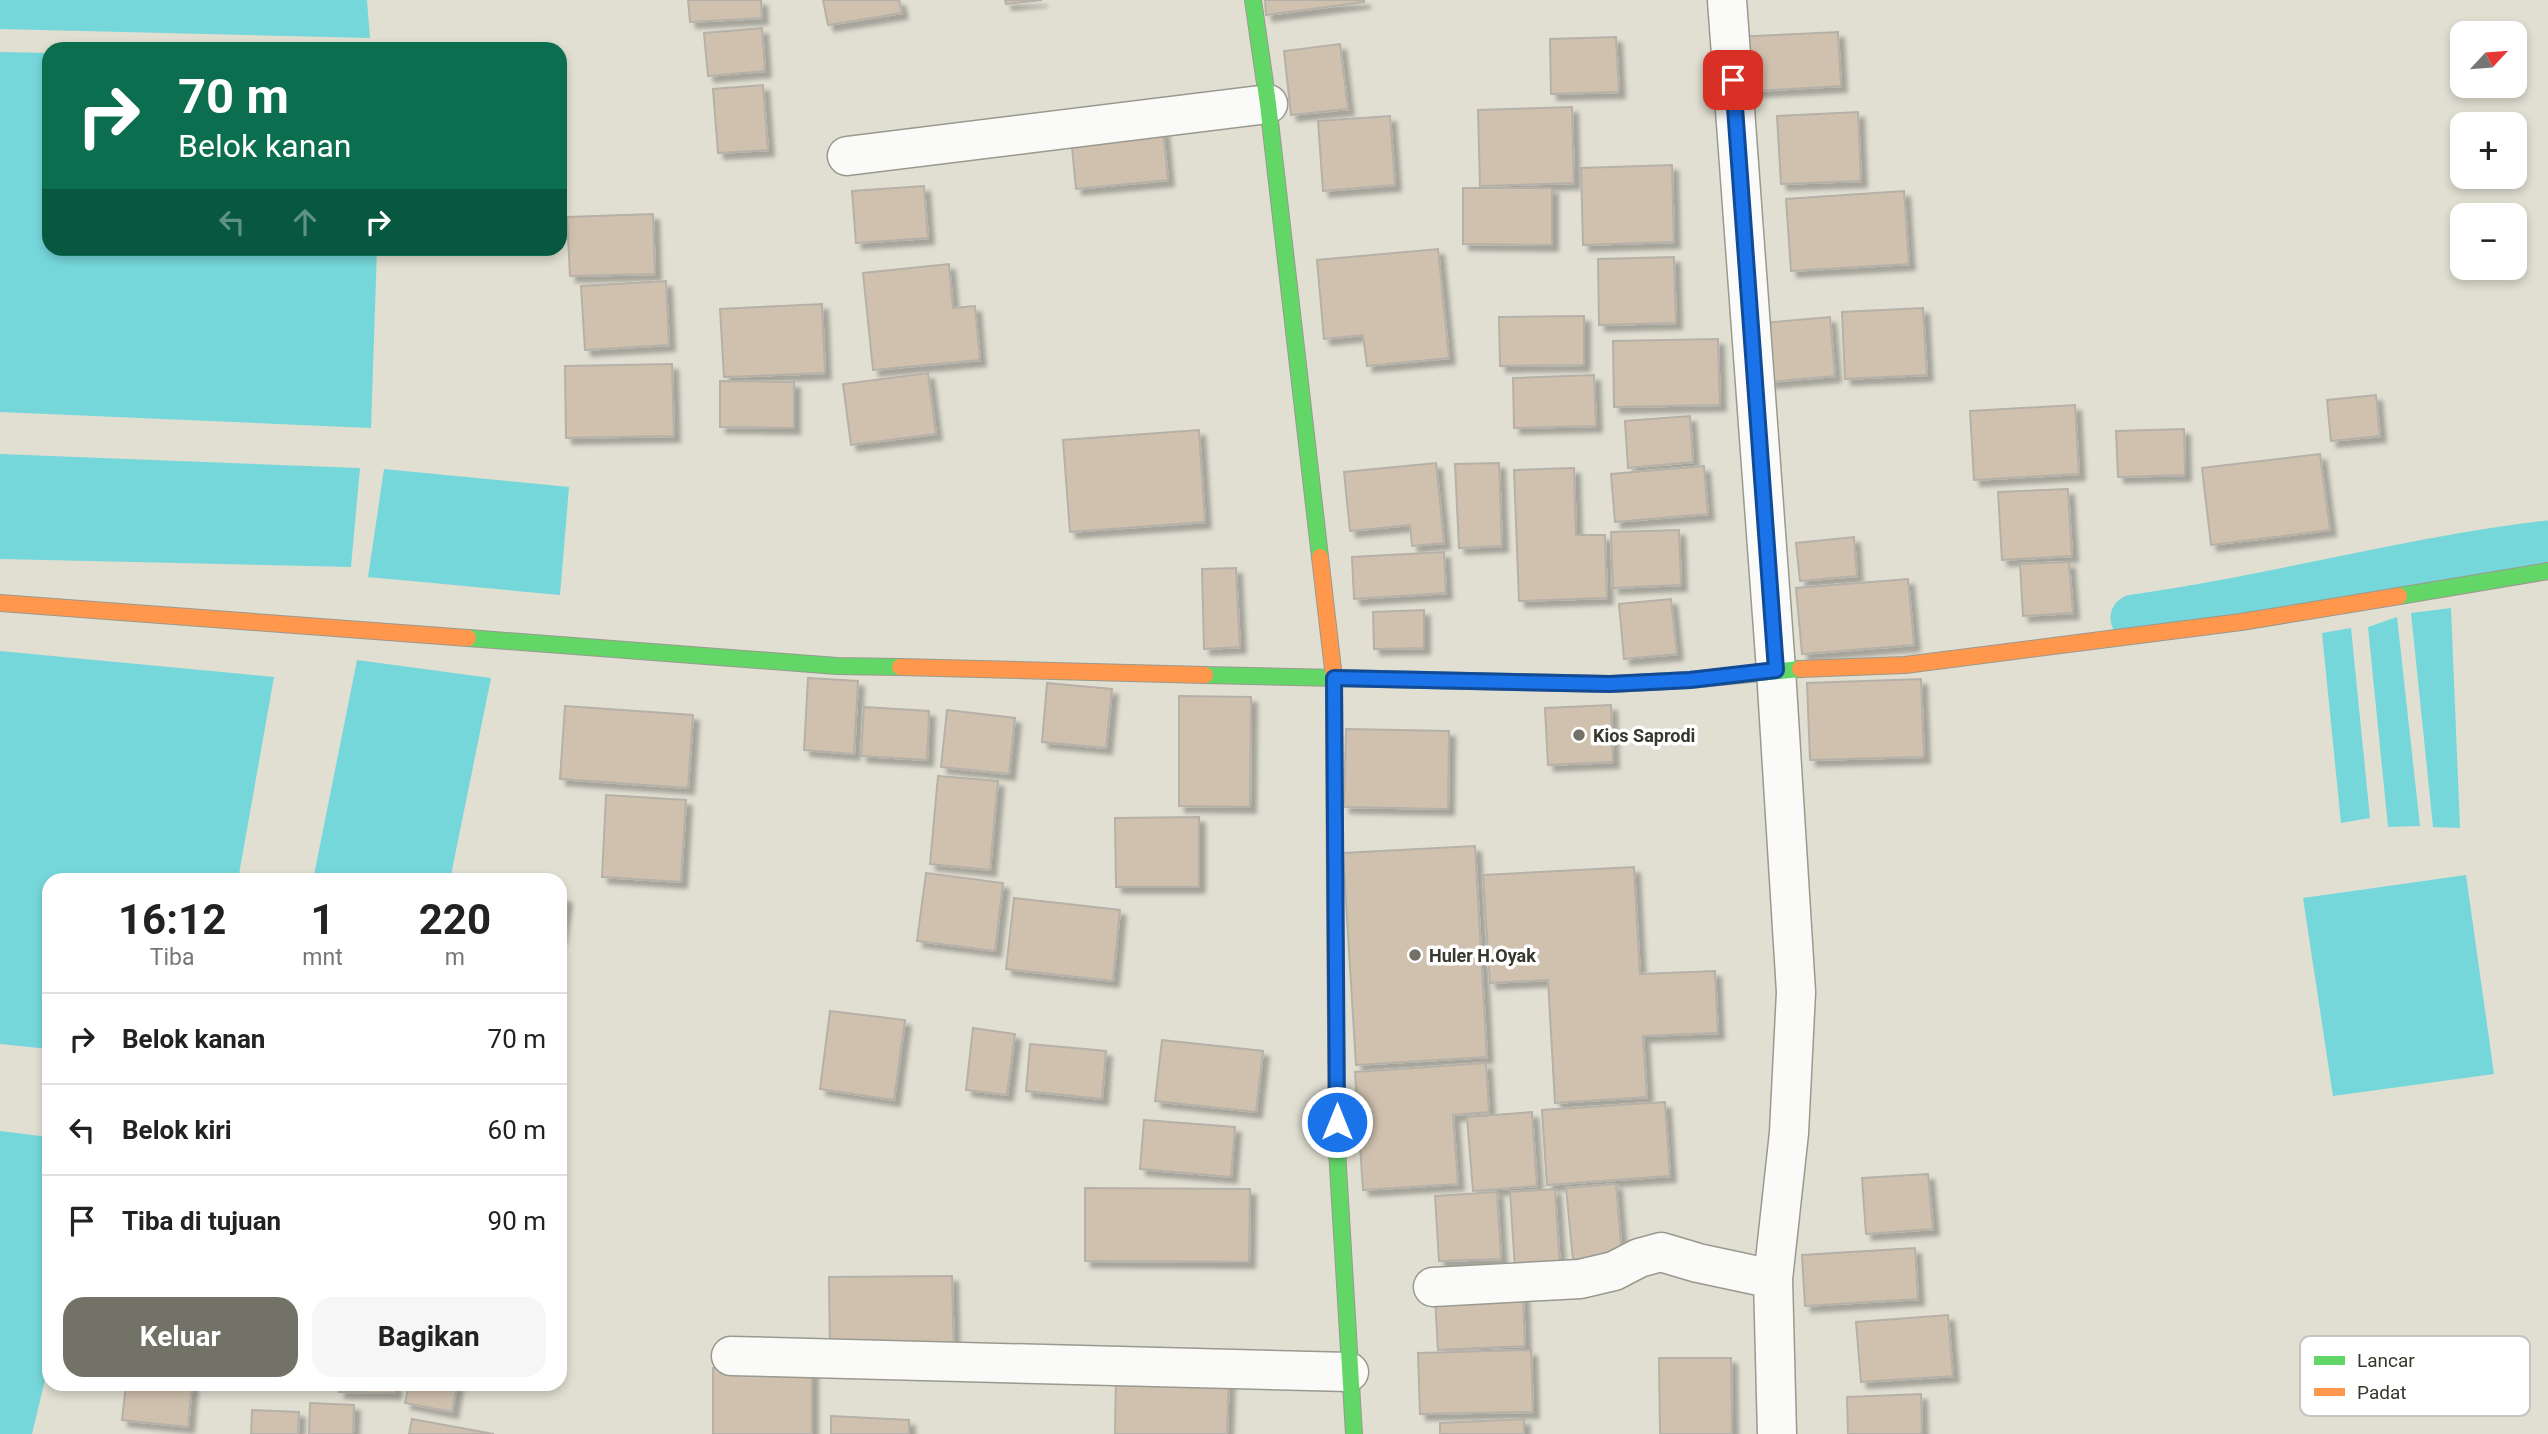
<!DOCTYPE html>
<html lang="id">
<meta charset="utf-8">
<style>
body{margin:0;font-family:Roboto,sans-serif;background:#f6f6f6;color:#222;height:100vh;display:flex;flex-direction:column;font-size:26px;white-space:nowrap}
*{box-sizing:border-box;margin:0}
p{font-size:23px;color:#767676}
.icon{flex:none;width:38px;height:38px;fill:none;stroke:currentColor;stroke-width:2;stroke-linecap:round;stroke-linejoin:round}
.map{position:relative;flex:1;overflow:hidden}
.sheet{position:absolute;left:42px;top:873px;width:525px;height:518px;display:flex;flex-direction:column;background:#fff;border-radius:21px;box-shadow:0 4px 10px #0003}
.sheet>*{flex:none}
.top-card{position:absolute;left:42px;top:42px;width:525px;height:214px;border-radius:21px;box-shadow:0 4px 10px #0003;background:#0b6e4f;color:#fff;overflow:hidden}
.needle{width:46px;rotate:64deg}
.fabs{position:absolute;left:2450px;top:21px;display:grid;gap:14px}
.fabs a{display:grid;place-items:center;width:77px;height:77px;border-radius:14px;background:#fff;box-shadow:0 4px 10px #0003;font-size:35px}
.pin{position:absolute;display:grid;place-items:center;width:60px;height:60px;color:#fff;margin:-30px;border-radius:14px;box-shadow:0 4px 10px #0006}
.me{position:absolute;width:77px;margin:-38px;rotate:0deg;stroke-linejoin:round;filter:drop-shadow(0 0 5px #0008)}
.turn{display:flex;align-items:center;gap:24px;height:147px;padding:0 21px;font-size:32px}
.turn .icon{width:91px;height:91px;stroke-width:2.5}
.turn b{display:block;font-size:49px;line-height:60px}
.lanes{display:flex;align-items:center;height:66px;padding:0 21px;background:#0003;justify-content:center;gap:35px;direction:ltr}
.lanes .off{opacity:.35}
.eta{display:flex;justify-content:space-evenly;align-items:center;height:119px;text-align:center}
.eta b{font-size:42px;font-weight:700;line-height:49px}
.button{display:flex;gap:14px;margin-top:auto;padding:14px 21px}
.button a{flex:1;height:80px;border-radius:21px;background:#737267;color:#fff;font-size:28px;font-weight:700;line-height:80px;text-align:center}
.button a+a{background:#f6f6f6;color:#222}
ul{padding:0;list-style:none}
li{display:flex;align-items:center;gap:21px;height:91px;padding:0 21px;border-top:2px solid #e0e0e0}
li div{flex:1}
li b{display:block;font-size:26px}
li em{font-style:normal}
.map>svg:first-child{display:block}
</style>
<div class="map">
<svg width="2548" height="1434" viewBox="0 0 2548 1434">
<defs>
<filter id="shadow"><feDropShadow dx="6" dy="6" stdDeviation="2" flood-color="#0004"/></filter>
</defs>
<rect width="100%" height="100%" fill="#e1dfd2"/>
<path fill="#76d7da" d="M0,0H367L370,38L0,29Z
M0,52L49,53V248L377,249L371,428L0,412Z
M0,454L360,468L351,567L0,559Z
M384,469L569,487L560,595L368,577Z
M2451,608L2460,828L2433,827L2411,613Z
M2397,617L2420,826L2388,827L2368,627Z
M2351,628L2370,818L2341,823L2322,633Z
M0,651L274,677L238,880H49V1049L0,1044Z
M357,660L491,678L450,880H313Z
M2466,875L2494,1074L2333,1096L2303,898Z
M0,1131L49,1137V1363L32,1434H0Z"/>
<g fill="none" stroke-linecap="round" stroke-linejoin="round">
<path stroke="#76d7da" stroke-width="47" d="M2134,618C2272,599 2409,560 2548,544"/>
</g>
<path fill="#d0c1af" stroke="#b6b1a8" stroke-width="2" filter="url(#shadow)" d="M688,0H761L762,18L690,22Z
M823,0H899L902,13L828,25Z
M1005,0H1042L1006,4Z
M1265,0H1364V2L1266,15Z
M762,28L765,71L708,76L704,33Z
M1838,32L1841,86L1736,92L1733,37Z
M1616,37L1619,92L1551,94L1550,39Z
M1340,44L1348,109L1291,115L1284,51Z
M763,85L768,150L718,153L713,89Z
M1572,107L1574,183L1480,186L1478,110Z
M1858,112L1861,181L1781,184L1777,116Z
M1390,116L1395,185L1323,191L1318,121Z
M1163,129L1168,180L1076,189L1071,137Z
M1672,165L1674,242L1583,245L1581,168Z
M924,186L928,238L856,243L852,191Z
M1463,188H1552V245L1463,244Z
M1904,191L1909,264L1791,271L1786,199Z
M653,214L655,274L570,276L567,217Z
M1438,249L1449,358L1367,366L1363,335L1324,339L1317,260Z
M1674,257L1676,323L1599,325L1598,259Z
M949,264L953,308L975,306L980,360L873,370L863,273Z
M666,281L669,345L585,350L581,286Z
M822,304L825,373L724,377L720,309Z
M1923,308L1927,375L1845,379L1842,312Z
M1584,316V365L1500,366L1499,317Z
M1830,317L1835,376L1769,382L1763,323Z
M1718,339L1720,405L1614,407L1613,341Z
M672,364L674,436L566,438L565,366Z
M928,373L936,434L851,445L843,384Z
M1594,375L1596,426L1514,428L1513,378Z
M720,381L794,382V428L720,427Z
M2376,395L2380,436L2331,441L2327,400Z
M2075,405L2079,474L1974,480L1970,411Z
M1690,416L1693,462L1628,468L1625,421Z
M2184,429L2185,475L2118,477L2116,431Z
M1199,430L1205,522L1070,532L1063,440Z
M2320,454L2330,530L2211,545L2202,468Z
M1436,463L1444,543L1412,546L1410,525L1350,531L1344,472Z
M1499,463L1502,546L1459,548L1455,464Z
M1704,466L1708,514L1615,522L1611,474Z
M1574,468L1576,535H1605L1607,598L1519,601L1514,470Z
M2068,489L2072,556L2002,560L1998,492Z
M1679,530L1681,585L1613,588L1611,532Z
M1854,537L1857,576L1800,581L1796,543Z
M1444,552L1446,593L1354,599L1352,557Z
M2069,562L2073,613L2023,616L2020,564Z
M1236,568L1240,647L1204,649L1202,569Z
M1908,579L1914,645L1802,654L1796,588Z
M1671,599L1677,654L1624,659L1619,604Z
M1424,610V648L1374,649L1373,612Z
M808,678L858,681L854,754L804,750Z
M1921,679L1924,757L1810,760L1807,683Z
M1047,683L1112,689L1106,748L1042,742Z
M1179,696L1251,697L1250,807L1179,806Z
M1611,705L1613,762L1548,765L1545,708Z
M565,706L693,715L688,788L560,779Z
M864,707L929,711L927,760L861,756Z
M947,710L1015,718L1009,774L941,767Z
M1346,729L1449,731L1448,809L1344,807Z
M938,776L998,781L990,870L930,864Z
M606,795L686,800L681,882L602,877Z
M1199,817V887H1116L1115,818Z
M1475,846L1487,1057L1356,1065L1343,853Z
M1634,867L1640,974L1715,971L1718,1033L1643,1036L1647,1097L1555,1103L1548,980L1490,983L1483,875Z
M926,873L1003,883L995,951L917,941Z
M560,896L566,898L560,939Z
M1014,898L1120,910L1113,981L1006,969Z
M830,1011L905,1020L894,1100L820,1089Z
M973,1028L1015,1034L1007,1095L966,1090Z
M1162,1040L1263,1051L1256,1112L1155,1101Z
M1030,1044L1106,1051L1102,1099L1026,1091Z
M1486,1063L1489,1112L1453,1115L1458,1184L1363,1190L1355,1072Z
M1665,1102L1670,1176L1547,1185L1542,1110Z
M1532,1112L1537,1186L1473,1191L1467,1117Z
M1144,1120L1235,1127L1231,1177L1140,1169Z
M1928,1174L1933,1229L1866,1234L1862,1178Z
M1616,1184L1622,1256L1573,1260L1566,1188Z
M1085,1188L1250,1189L1249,1262L1085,1261Z
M1555,1189L1560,1266L1515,1269L1510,1192Z
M1497,1192L1501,1259L1439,1261L1435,1196Z
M1915,1248L1918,1299L1805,1306L1802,1255Z
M952,1276L954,1355L830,1356L829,1277Z
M1523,1295L1525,1346L1438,1350L1435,1298Z
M1948,1315L1953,1376L1861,1382L1856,1322Z
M1531,1350L1533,1412L1420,1414L1418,1353Z
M1659,1358H1731L1732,1434H1660Z
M713,1368H812V1434H713Z
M1116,1372L1229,1375L1227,1434H1115Z
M126,1384H192L188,1427L122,1420Z
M340,1384H395V1393L339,1392Z
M409,1384H457L452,1412L405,1403Z
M1921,1394L1922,1434H1848L1847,1397Z
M310,1403L354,1405L353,1434H309Z
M252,1410L299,1412L298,1434H251Z
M831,1416L909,1420V1434H831Z
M412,1419L494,1434H409Z
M1524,1419V1434H1440V1423Z"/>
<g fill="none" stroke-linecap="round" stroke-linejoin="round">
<defs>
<path id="street" d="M1727,0L1776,670L1796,992L1789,1133L1773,1279L1777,1434
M847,156L1268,104
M1433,1287L1580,1279L1614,1271L1639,1258L1661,1252L1698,1263L1773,1279
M731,1356L1349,1372"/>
<path id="fast" d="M1253,0L1268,104L1320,557
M2399,596L2548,571
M468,638L837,666L900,667
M1205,675L1610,684L1690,680L1800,669
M1335,905L1337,1150L1354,1434"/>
<path id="slow" d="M1320,557L1334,678L1335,905
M0,603L468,638
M900,667L1205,675
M1800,669L1905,665L2241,622L2399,596"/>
</defs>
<use href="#street" stroke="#9a998f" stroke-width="41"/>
<use href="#fast" stroke="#9a998f" stroke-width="18"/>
<use href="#slow" stroke="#9a998f" stroke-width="18"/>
<use href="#street" stroke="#fafaf8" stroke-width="38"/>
<use href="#fast" stroke="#63d668" stroke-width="16"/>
<use href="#slow" stroke="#ff974d" stroke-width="16"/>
</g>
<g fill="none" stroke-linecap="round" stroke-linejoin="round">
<defs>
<path id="route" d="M1337,1122L1334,678L1610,684L1690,680L1776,670L1733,80"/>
</defs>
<use href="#route" stroke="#114b97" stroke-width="18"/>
<use href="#route" stroke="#1a73e8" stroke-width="12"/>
</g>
<g fill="#737267" stroke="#fff" stroke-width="2.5">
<circle cx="1579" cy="735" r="7"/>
<circle cx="1415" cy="955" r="7"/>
</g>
<g text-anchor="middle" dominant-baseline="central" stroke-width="7" stroke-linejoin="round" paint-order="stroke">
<g font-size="18" font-weight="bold" fill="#38372d" stroke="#fff" text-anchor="start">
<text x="1593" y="735">Kios Saprodi</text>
<text x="1429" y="955">Huler H.Oyak</text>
</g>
</g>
<rect x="2300" y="1336" width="230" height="80" rx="10" fill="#fff" stroke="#c3c3c0" stroke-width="2"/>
<rect x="2314" y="1356" width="31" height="9" fill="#63d668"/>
<rect x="2314" y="1388" width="31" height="8" fill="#ff974d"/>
<g font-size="19" fill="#38372d">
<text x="2357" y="1367">Lancar</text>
<text x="2357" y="1399">Padat</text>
</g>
</svg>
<div class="fabs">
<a><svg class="needle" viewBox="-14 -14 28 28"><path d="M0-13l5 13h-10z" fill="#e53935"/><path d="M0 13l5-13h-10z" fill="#767676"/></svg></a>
<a>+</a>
<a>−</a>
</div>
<div class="pin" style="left:1733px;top:80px;background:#d93025"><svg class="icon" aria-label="arrive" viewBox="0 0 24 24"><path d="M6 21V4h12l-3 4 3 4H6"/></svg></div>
<svg class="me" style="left:1337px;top:1122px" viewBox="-20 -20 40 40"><circle r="17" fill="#1a73e8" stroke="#fff" stroke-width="3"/><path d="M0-11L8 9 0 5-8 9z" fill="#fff"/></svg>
<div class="top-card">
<div class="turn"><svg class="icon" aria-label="right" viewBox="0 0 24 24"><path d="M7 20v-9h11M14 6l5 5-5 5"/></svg><div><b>70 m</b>Belok kanan</div></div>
<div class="lanes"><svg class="icon off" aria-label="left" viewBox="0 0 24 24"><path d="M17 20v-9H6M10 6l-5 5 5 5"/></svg><svg class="icon off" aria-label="ahead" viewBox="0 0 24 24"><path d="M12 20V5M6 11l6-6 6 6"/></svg><svg class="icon" aria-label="right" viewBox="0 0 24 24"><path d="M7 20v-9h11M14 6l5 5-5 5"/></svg></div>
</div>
<section class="sheet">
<div class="eta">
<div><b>16:12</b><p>Tiba</p></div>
<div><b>1</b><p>mnt</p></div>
<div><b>220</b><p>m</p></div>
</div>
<ul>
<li><svg class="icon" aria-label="right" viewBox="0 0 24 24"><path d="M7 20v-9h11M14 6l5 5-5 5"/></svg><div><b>Belok kanan</b></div><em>70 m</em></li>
<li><svg class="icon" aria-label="left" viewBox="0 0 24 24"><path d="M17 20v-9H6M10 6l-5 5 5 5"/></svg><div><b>Belok kiri</b></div><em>60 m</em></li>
<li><svg class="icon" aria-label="arrive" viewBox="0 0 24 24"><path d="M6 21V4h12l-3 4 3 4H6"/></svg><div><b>Tiba di tujuan</b></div><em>90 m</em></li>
</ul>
<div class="button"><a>Keluar</a><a>Bagikan</a></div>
</section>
</div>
